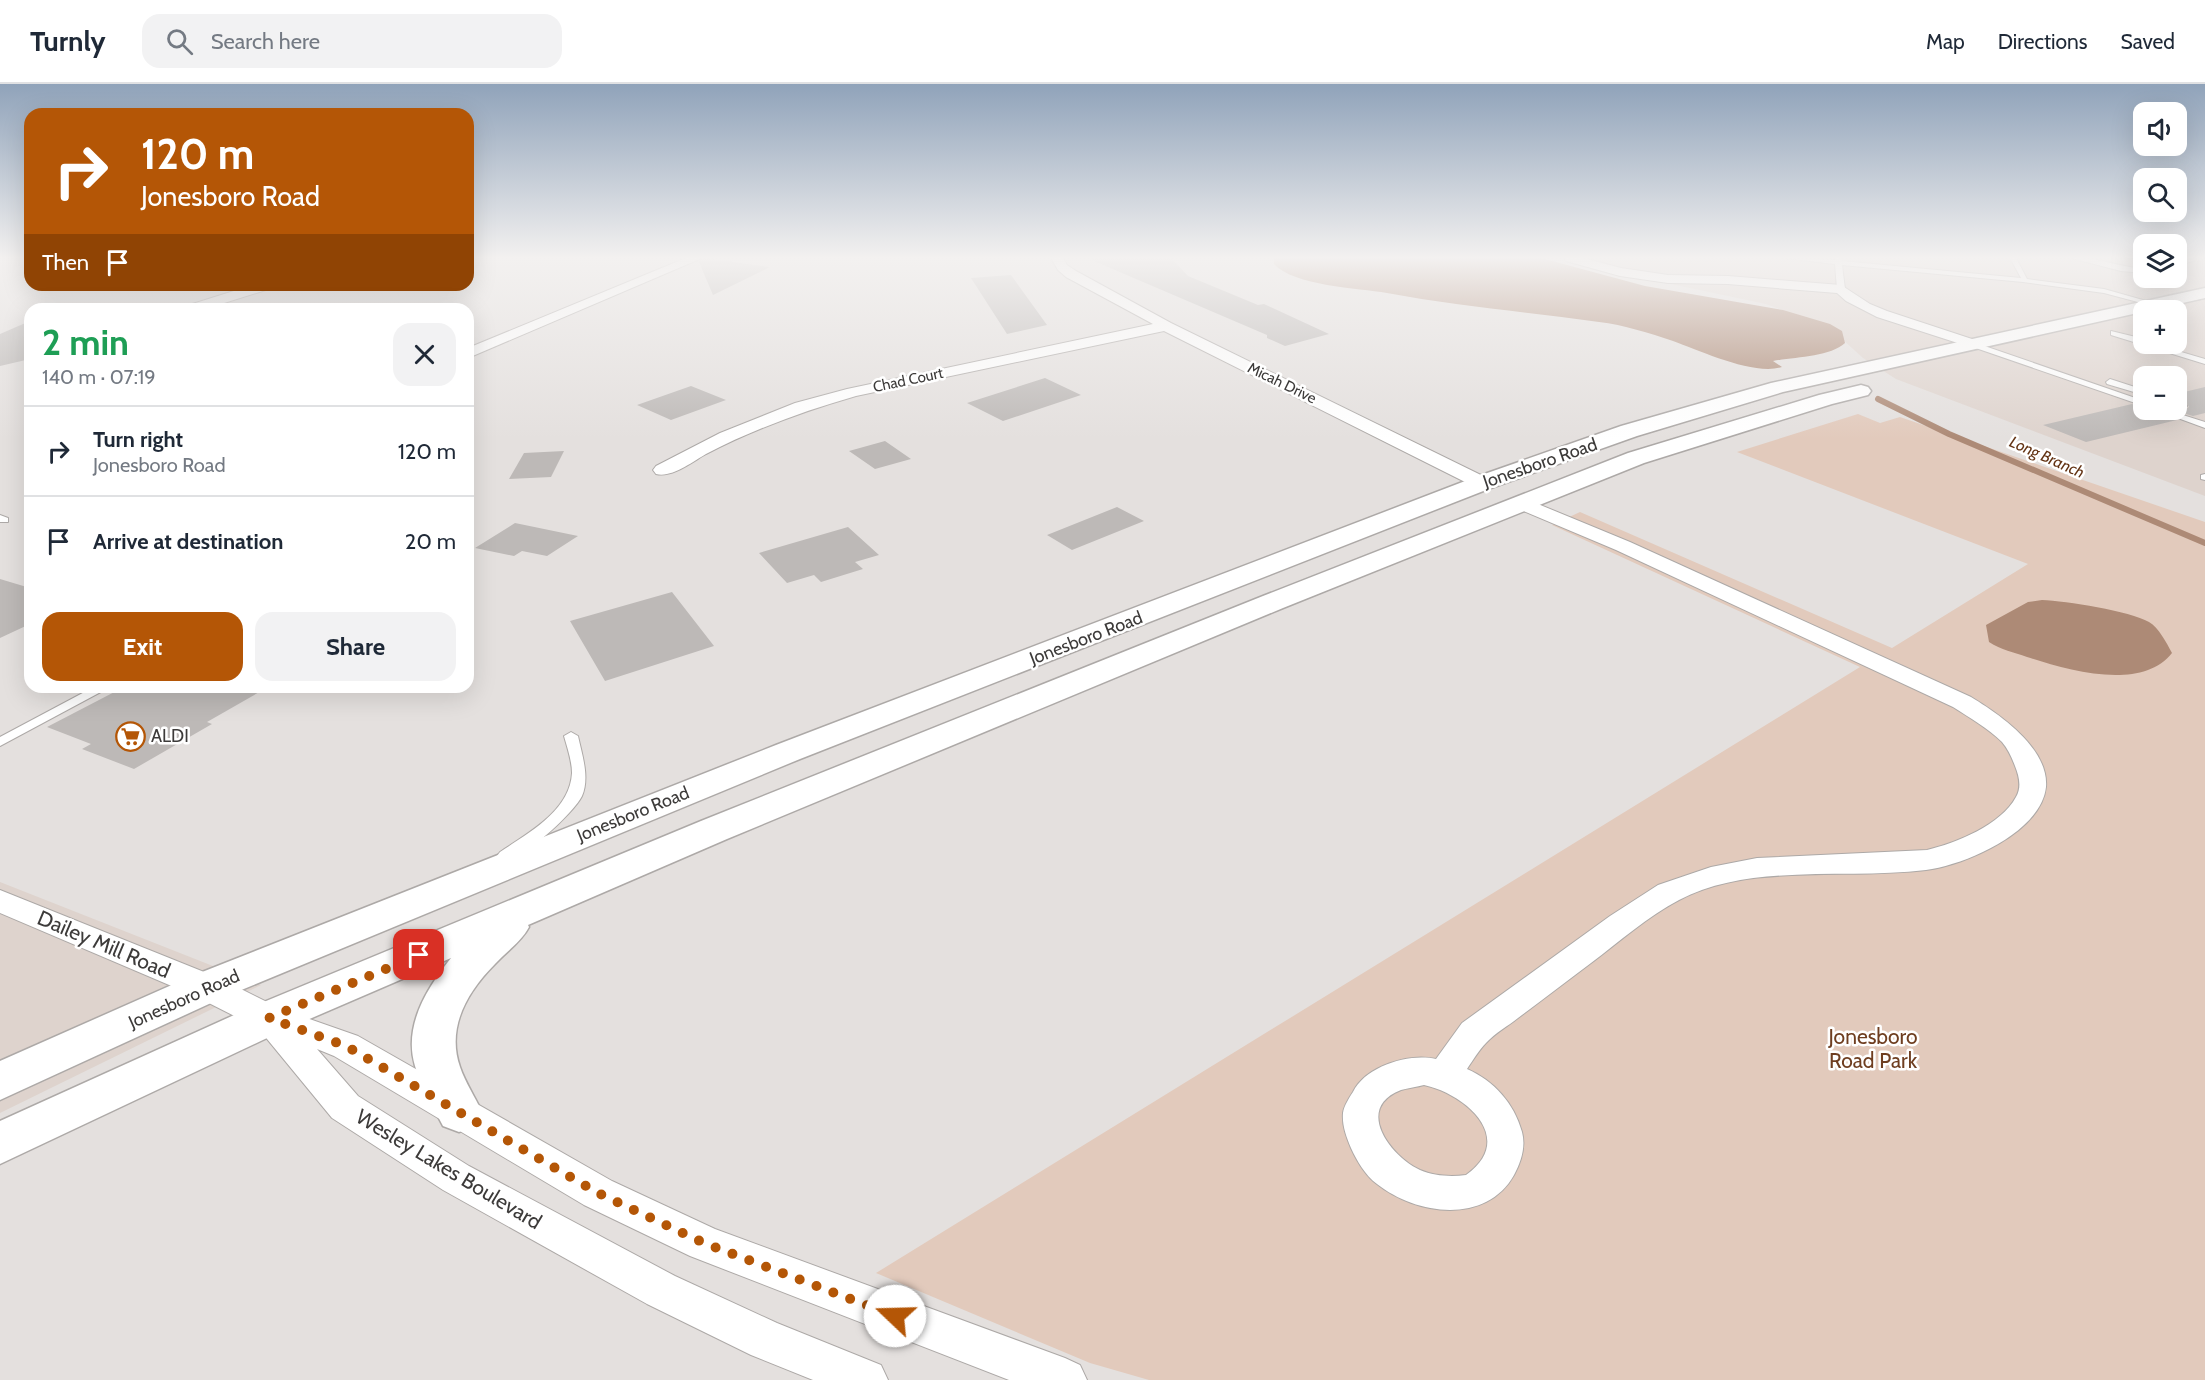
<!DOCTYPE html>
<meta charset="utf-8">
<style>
body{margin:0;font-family:Cabin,sans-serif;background:#f2f2f3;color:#1f2937;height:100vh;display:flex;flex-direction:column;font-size:22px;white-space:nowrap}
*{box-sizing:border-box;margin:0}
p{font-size:20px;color:#747a83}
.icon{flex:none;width:33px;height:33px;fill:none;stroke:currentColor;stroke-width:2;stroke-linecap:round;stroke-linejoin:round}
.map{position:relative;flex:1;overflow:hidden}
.sheet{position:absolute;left:24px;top:219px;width:450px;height:390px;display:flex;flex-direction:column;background:#fff;border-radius:18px;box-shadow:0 6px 24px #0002}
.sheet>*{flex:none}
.hud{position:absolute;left:24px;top:24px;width:450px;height:183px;border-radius:18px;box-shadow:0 6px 24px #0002;background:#b45606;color:#fff;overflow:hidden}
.fabs{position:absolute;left:2133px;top:18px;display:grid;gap:12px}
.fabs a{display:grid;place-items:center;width:54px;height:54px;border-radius:12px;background:#fff;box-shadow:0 6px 24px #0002;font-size:30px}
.pin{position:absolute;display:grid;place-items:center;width:51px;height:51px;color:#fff;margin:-26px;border-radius:12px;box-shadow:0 3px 9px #0006}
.me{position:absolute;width:66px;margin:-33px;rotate:291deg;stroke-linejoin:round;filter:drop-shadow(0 0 4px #0008)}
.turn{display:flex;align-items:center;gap:21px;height:126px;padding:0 18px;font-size:27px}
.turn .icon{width:78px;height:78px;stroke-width:2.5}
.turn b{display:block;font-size:42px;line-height:51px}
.then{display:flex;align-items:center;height:57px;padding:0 18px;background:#0003;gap:12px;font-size:22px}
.round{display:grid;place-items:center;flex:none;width:63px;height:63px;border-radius:18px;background:#f2f2f3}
.head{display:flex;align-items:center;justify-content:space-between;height:102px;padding:0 18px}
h1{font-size:36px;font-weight:700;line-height:45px;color:#1e9e55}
.button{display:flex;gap:12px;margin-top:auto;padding:12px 18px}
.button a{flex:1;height:69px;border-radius:18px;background:#b45606;color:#fff;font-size:24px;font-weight:700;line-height:69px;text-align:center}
.button a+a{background:#f2f2f3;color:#1f2937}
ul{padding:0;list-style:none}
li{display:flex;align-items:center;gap:18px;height:90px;padding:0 18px;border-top:2px solid #e0e1e3}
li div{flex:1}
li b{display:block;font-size:22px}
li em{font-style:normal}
header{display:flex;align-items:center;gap:36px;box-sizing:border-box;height:84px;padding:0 30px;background:#fff;border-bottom:2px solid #e0e1e3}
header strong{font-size:28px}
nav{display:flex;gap:33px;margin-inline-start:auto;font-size:21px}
.search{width:420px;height:54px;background:#f2f2f3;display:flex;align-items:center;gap:15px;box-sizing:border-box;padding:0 21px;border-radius:18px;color:#747a83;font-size:22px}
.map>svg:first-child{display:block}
</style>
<header>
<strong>Turnly</strong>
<div class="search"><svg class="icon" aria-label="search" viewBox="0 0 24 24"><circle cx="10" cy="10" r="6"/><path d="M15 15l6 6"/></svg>Search here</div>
<nav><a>Map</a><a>Directions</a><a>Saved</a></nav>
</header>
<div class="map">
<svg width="2205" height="1296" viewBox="0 0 2205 1296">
<rect width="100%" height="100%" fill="#e4e0de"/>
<path fill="#ded3cd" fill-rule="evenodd" d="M1574,174H2143L2144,194H2176L2177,174H2205V412L1896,295L1863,274L1830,244L1766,220L1571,179ZM2144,226H2176V260H2144ZM2144,292H2176V326H2144Z
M0,798L261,901L0,1029Z"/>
<path fill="#e2cabc" d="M1858,330L1880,339L1900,333L2205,438V1296H1149L1090,1279L876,1189L1860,583L1552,441L1580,428L1892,564L2028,480L1737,368Z"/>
<path fill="#ad8a76" d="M1274,174H1541L1645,202L1783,226L1830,240L1842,247L1845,259C1830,273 1794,273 1773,277L1782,283C1754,292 1701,267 1673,257C1649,249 1624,241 1599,238C1528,228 1457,222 1387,209C1358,204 1294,202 1274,180Z
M2042,516C2066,517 2130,527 2149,538C2159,544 2166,558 2172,569C2141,608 2067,586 2027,573C2014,568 2001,566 1989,558L1986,541L2028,518Z"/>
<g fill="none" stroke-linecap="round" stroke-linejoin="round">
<path stroke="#ad8a76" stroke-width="6" d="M1878,315L1949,350L2205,459"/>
</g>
<path fill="#bdb9b7" d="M704,174L770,183L713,211L699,178Z
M1087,174H1171L1188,192L1258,221L1264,220L1329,250L1285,262L1267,254V251Z
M1011,191L1047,241L1007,250L971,194Z
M30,237V275L0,282V250Z
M1045,294L1081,311L1003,337L967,319Z
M691,302L726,316L671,336L637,321Z
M2205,303V329L2193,332L2173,326L2182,327L2189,323L2186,318L2176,316V310Z
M2132,320L2144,326H2154L2177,336L2086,358L2043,341Z
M885,357L911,375L875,385L849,367Z
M564,367L551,393L509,395L524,369Z
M1117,423L1144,437L1072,466L1047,451Z
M515,439L578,452L547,472L522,467L514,472L475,464Z
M848,443L879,471L855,478L863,485L821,498L814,491L787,499L759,469Z
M0,495L30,504V540L0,554Z
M672,508L714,562L605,597L570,537Z
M124,603H268L207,638L212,640L134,685L82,665L91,660L47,643Z"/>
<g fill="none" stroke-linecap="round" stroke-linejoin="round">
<defs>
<path id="lane" d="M1785,174L1835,176V174H1841L1842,177L2021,194L2010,174H2016L2027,195L2104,205L2157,220L2153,222L2104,209L2023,198L1842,181L1845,205L1841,207L1837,205L1835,180Z
M2071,174C2093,172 2120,183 2144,185V189L2121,187Z
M2187,174H2194L2196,176L2176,182V178Z
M2111,247L2144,255V260H2154L2205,275V280L2111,251Z
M1970,257L2144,317V322L1967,261L1966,259Z
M2110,295L2144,306V311L2107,300L2106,298Z
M2176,318L2186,320L2187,322L2183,325L2176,323Z
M2156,326H2167L2205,338V344Z
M2205,390V396L2201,395V391Z
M0,431L8,434V438H0Z
M94,603H110L0,662V653Z
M571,648L578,652C582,671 590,693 582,712C574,729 518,781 500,776L497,772L500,768C528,749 570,727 572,689C572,677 567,663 564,652Z"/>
<path id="street" d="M686,174H702L468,274V264Z
M1051,174H1063L1067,181L1076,187L1171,239L1489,395L1491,399L1489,403H1475L1164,247L856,312C804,327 754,345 706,370C692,378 672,394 656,390L653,386L656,382L720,349L795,319L847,305L1153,240L1066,193L1058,186Z
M1564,174H1583L1621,184L1668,191L1728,192L1841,201L1870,220L1887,227L1975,256L1977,259L1970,263L1877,233L1846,217L1837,209L1728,200L1668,199L1620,192L1566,177Z
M253,201H274L272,204L205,225H184L186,222Z
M1521,413L1630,458L1971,613C1999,630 2049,664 2046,703C2041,748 1966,781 1926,786C1848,796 1751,778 1679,816C1648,832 1619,858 1591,879C1567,897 1542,916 1518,934C1508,942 1495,949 1486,959C1479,966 1473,976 1467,985C1494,997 1514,1019 1522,1048C1526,1063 1521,1078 1514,1091C1486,1141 1416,1131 1377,1100C1365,1091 1357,1077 1351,1064C1346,1052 1342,1041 1343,1029C1344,1022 1349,1014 1353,1008C1366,982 1409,969 1436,975L1462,939L1610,832L1658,801L1711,783L1757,774L1927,766C1956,759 2001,741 2016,713C2022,703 2019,692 2015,682C2012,674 2008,665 2002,658C1988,644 1970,634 1953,623L1616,466L1514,423L1511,419L1514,415ZM1424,1001C1466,1010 1517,1055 1466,1091C1451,1093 1434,1092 1420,1086C1390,1072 1354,1024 1401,1006C1408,1004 1417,1003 1424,1001Z
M0,806L219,894L281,925L358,952L612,1097L715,1145L1065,1274L1080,1281L1087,1296H1009L690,1172L584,1121L334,972L317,965L358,1012L469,1082L675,1192L777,1239L881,1281L888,1296H813L751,1271L647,1220L443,1106L332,1034L258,944L195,912L0,829Z"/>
<path id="primary" d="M2205,204V214L1783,308L1637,352L1491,404L800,675L222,914L0,1016V977L192,892L776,661L1473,394L1621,342L1771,299Z
M1861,301L1868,303L1871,307L1868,311L1832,320L1644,379L1283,524L727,755L528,841L529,843C521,858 507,867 495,880C468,907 446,943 460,983C465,998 475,1013 482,1028L475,1042L459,1048L443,1042C433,1023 421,1003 415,982C403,942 427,904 451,874L284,946L0,1080V1037L254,922L701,737L1263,512L1628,369L1819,311Z"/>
</defs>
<use href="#lane" stroke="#ada9a7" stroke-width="2"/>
<use href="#street" stroke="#ada9a7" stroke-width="2"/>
<use href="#primary" stroke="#ada9a7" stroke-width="3"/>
<use href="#lane" fill="#fff" fill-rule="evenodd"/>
<use href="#street" fill="#fff" fill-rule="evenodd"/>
<use href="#primary" fill="#fff" fill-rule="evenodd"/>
</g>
<linearGradient id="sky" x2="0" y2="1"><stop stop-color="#90a3ba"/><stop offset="0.49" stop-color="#f3f1f0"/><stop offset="1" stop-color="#f3f1f0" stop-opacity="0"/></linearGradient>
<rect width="2205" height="355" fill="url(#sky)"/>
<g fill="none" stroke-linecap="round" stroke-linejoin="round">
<path stroke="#b45606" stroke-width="10" stroke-dasharray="0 18" d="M419,871L269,934L346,962L598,1109L704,1159L895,1232"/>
</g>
<defs>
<symbol id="supermarket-ring" viewBox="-11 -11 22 22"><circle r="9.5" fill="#fff" stroke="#b45606" stroke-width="1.5"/><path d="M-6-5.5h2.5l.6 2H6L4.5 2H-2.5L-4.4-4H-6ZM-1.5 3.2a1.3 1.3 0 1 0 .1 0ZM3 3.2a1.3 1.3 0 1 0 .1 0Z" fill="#b45606"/></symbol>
</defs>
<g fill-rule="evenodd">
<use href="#supermarket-ring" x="114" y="636" width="33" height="33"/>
</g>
<g text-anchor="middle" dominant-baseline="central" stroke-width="5" stroke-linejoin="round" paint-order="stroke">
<g font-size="15" fill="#3d3b3a" stroke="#fff">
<text transform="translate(908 296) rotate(-12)">Chad Court</text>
<text transform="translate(1282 299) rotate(26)">Micah Drive</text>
</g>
<g font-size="16" font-style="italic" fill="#633314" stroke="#fff">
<text transform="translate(2047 373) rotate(24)">Long Branch</text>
</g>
<g font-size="18" fill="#3d3b3a" stroke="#fff">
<text transform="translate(1540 379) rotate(-19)">Jonesboro Road</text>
<text transform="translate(1086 554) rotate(-21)">Jonesboro Road</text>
<text transform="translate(633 730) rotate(-22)">Jonesboro Road</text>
<text transform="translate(184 915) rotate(-24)">Jonesboro Road</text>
</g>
<g font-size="18" fill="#3d3b3a" stroke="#fff" text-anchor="start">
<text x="151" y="652">ALDI</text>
</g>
<g font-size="21" fill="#3d3b3a" stroke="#fff">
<text transform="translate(104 860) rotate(23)">Dailey Mill Road</text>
<text transform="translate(449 1085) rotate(31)">Wesley Lakes Boulevard</text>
</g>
<g font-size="21" fill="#6f3e20" stroke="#fff">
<text x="1873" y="952">Jonesboro<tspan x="1873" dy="24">Road Park</tspan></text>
</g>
</g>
</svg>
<div class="fabs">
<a><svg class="icon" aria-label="sound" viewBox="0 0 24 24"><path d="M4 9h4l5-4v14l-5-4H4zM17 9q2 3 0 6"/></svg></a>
<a><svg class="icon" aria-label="search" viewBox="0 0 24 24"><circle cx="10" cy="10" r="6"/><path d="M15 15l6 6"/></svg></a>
<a><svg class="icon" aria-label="layers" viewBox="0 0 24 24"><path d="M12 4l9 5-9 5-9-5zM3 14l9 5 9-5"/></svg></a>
<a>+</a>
<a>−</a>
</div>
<div class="pin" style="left:419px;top:871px;background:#d93025"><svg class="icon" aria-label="arrive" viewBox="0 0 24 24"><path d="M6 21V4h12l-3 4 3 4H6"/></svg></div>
<svg class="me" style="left:895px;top:1232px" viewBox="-20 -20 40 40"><circle r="19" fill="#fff"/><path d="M0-13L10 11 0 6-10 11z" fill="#b45606"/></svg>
<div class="hud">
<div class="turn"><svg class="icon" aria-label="right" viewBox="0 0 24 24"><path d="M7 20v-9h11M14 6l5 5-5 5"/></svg><div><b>120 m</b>Jonesboro Road</div></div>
<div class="then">Then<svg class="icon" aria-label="arrive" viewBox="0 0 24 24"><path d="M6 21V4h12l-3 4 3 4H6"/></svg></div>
</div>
<section class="sheet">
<div class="head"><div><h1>2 min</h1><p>140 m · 07:19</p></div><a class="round"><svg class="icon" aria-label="close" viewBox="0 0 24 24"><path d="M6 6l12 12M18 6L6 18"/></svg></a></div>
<ul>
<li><svg class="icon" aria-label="right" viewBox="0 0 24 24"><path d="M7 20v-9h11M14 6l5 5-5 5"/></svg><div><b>Turn right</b><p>Jonesboro Road</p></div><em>120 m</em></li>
<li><svg class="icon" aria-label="arrive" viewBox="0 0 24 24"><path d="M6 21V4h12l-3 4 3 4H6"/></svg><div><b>Arrive at destination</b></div><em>20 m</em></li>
</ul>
<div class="button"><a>Exit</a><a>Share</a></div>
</section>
</div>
